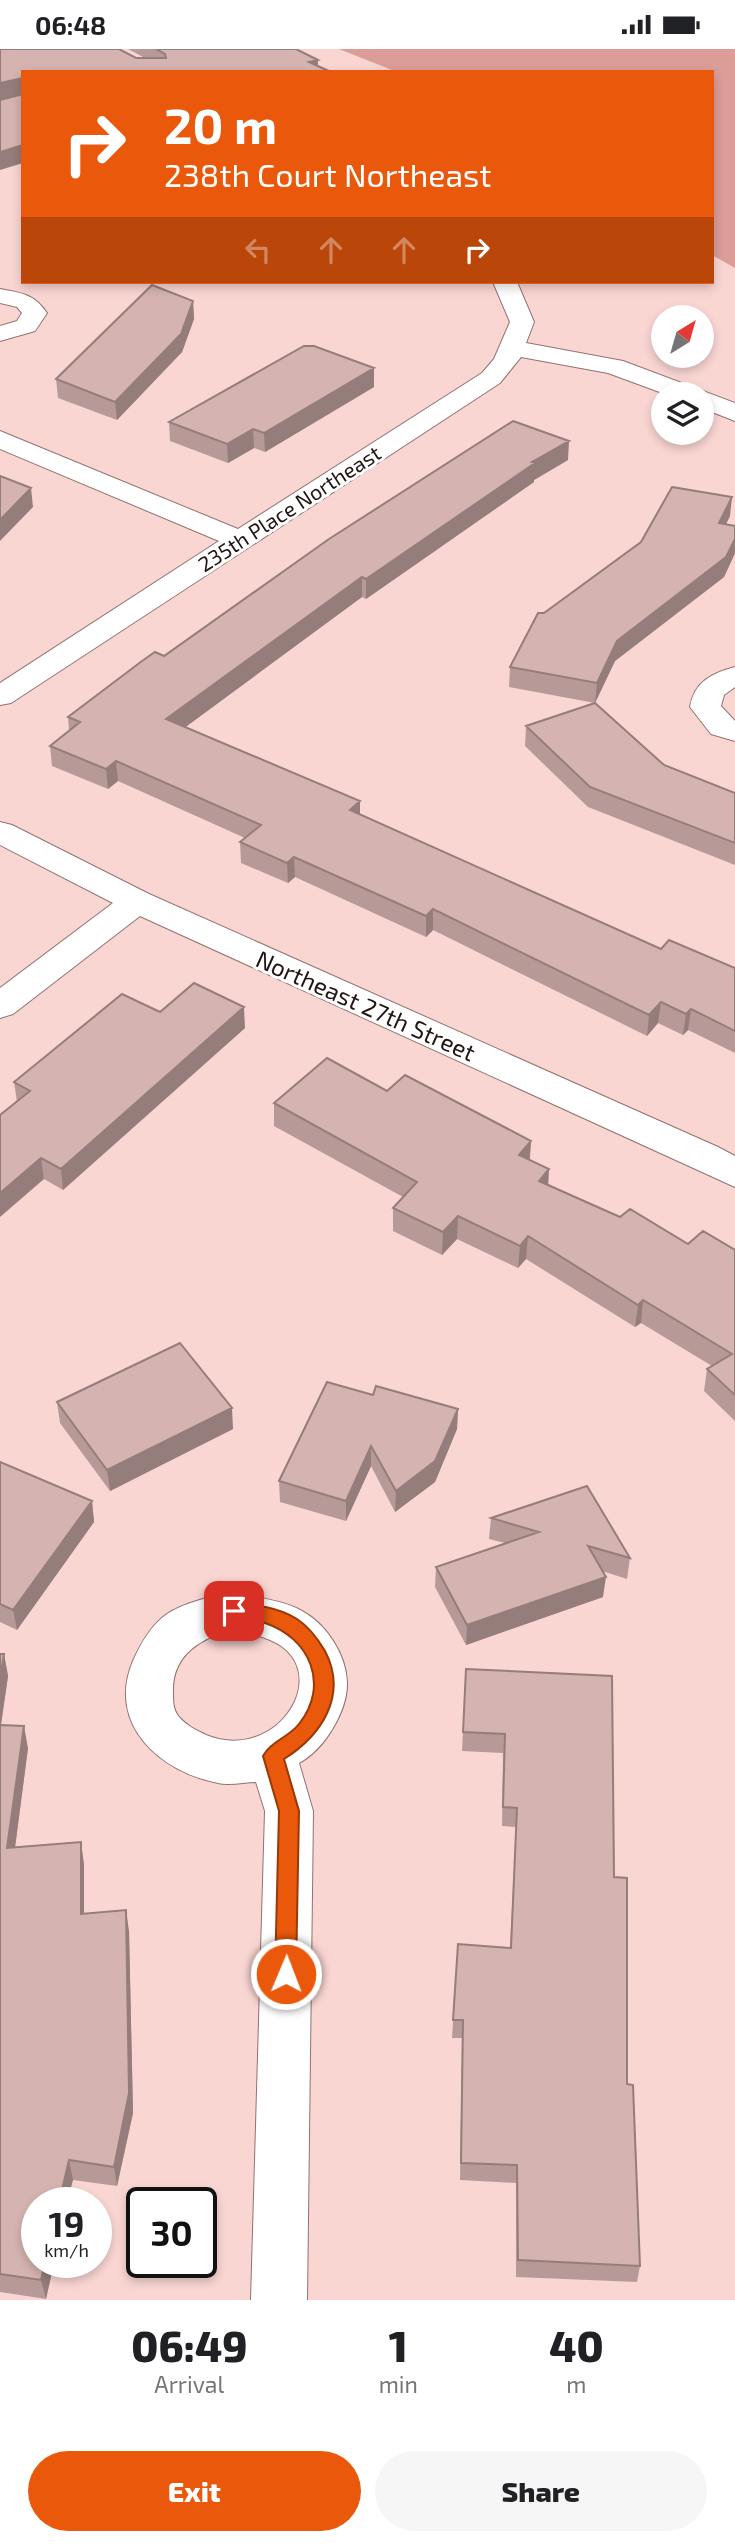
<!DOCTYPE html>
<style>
body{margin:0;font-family:"Exo 2",sans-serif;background:#f6f6f6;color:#202124;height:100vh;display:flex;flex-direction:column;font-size:26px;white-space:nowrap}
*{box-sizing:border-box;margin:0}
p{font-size:23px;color:#757577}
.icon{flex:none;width:38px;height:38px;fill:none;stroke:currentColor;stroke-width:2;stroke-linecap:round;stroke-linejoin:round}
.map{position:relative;height:2251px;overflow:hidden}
.side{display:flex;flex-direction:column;background:#fff;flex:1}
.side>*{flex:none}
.guide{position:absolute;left:21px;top:21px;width:693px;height:214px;border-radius:0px;box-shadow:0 4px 10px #0003;background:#ea580c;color:#fff;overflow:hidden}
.needle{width:46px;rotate:37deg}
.tools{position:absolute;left:651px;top:256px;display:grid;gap:14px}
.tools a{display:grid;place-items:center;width:63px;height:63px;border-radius:50%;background:#fff;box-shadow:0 4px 10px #0003;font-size:35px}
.speed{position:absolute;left:21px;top:2138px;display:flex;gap:14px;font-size:35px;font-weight:700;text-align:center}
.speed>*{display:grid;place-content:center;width:91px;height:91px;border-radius:50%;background:#fff;box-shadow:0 4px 10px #0003;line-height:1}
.speed small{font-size:18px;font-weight:400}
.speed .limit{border:4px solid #111;border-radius:10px;background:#fff;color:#111}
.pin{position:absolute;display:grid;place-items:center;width:60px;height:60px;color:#fff;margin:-30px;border-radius:14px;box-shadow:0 4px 10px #0006}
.me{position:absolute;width:77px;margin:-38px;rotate:1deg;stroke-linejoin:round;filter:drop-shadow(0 0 5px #0008)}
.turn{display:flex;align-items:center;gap:24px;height:147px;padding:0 28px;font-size:32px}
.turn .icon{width:91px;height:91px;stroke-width:2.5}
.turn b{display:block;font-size:49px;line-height:60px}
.lanes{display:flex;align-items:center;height:66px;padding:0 28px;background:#0003;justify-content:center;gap:35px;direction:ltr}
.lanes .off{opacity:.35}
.eta{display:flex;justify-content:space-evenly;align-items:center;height:119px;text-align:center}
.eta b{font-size:42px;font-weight:800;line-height:49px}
.cta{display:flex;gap:14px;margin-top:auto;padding:14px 28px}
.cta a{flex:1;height:80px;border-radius:42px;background:#ea580c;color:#fff;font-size:28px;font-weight:800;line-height:80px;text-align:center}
.cta a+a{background:#f6f6f6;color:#202124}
.status{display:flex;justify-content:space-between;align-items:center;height:49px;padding:0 35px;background:#fff;direction:ltr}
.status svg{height:19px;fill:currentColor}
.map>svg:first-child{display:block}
</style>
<div class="status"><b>06:48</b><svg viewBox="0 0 49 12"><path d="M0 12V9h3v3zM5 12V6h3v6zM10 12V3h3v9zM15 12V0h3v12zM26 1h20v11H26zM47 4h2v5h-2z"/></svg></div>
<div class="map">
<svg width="735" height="2251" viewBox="0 0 735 2251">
<rect width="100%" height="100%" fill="#fad6d3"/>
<path fill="#dc9d99" d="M339,0H735V219L712,206V23H397Z"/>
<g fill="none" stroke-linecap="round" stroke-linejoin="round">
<defs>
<path id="minor" d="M493,233H517L534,273L526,294L623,312L735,354V372L702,359V345H665L608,324L521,308L500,334L11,654L0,656V634L219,492L0,400V382L238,480L482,324L494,310L510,273Z
M0,240C22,244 34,245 47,264L35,282L0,292V277L17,272L22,264L17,258L0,254Z
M735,618V638L724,646L721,657L735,672V692L711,685L690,658C694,633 712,624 735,618Z
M0,773L12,776L149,845L718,1098L735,1107V1138L140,867L13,965L0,969V939L113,854L0,796Z
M234,1543C255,1549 283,1551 302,1562C326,1575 346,1605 347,1633C348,1662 324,1701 299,1714L313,1762L307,2251H251L265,1762L256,1733C245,1733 230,1737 218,1734C161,1723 106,1676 133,1612C141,1594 151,1576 167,1565C187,1552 212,1548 234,1543ZM234,1581C246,1584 259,1586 270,1591C337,1619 279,1716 206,1686C196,1681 187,1677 179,1668C173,1661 173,1652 173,1643C172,1605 202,1588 234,1581Z"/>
</defs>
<use href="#minor" stroke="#927270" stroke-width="2"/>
<use href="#minor" fill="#fff" fill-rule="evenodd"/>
</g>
<path fill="#b79a97" d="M128,0H296L318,11V17L136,9H145Z
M193,252L194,270L182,303L117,371L58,349L56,330Z
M374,319V338L265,403L254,399L228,414L170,392L169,373Z
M568,411L534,431V433L366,550L362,548L185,678L360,752V765L661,900L735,919V1004L688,981L683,986L658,974L647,987L433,881L426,888L295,828L288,834L241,814L240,793L245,789L118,732L108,740L52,717L50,697L69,682L68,668L164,607Z
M730,467L726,475L735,477V504L724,528L615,612L595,654L509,638L510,618L544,564L641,493Z
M526,677L664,716L735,744V816L588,758L525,697Z
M160,963L245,979L63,1141L44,1130L17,1053L14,1033Z
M387,1042L531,1092L530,1111L548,1135L620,1168L688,1195L735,1201V1372L704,1342L707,1320L712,1317L641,1274L635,1278L526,1210L518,1219L457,1190L442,1206L393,1182V1159L403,1148L274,1077V1054Z
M373,1346L458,1360L457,1380L435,1433L395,1463L371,1417L346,1472L280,1453L279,1432Z
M57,1353L233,1380L110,1442L60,1374Z
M0,1413L92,1452L94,1473L17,1581L0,1573Z
M491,1469L630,1509L627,1530L602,1522L603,1548L466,1596L435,1538L436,1518L505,1494L489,1490Z
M0,1605H4L8,1627L1,1676L28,1699L15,1799L84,1815V1865L129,1882L133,2064L117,2137L73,2131L37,2214H54L46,2250L0,2243Z
M466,1620L614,1828L640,2217L637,2233L516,2228V2134L460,2131L462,1989H452L458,1895L510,1899L516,1778L502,1777L503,1704L462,1702Z"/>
<path fill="#957d7b" d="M318,11V23L309,13Z
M23,29V45L0,51V34Z
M23,96V114L0,121V103Z
M193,252L194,270L182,303L117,371L115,353Z
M374,319V338L265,403L264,384Z
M253,380L254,399L228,414L227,395Z
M569,392L568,411L534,431V433L366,550V530L532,413Z
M31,439L33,458L0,492V471Z
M732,448L730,467L717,493L719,474Z
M735,490V504L724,528L615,612L595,654L597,634L617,592Z
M362,528V548L168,691L166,670Z
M116,712L118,732L108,740L106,720Z
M360,752V772L350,761Z
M294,808L295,828L288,834L287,814Z
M433,860V881L426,888V867Z
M661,953L658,974L647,987L649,966Z
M244,958L245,979L63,1141L61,1120Z
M691,960L688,981L683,986L686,965Z
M531,1092L529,1115L519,1106Z
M41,1109L44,1130L0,1168V1144Z
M549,1120L548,1142L539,1132Z
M458,1167L457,1190L442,1206L443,1183Z
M528,1187L526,1210L518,1219L520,1197Z
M643,1251L641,1274L635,1278L638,1256Z
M232,1359L233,1380L110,1442L107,1421Z
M458,1360L457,1380L435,1433L395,1463L396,1442Z
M371,1397V1417L346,1472V1452Z
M92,1452L94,1473L17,1581L13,1561Z
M606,1528L603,1548L466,1596L467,1576Z
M4,1605L8,1627L0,1682V1629Z
M24,1677L28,1699L12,1821L7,1799Z
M81,1793L84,1815V1887L81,1865Z
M126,1861L129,1882L133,2064L117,2137L114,2118Z
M69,2111L73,2131L67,2154H59Z
M45,2214H54L46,2250L41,2231Z"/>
<path fill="#d5b3b0" stroke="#957d7b" stroke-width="2" d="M0,0H119L136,9H166L165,5L156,0H296L318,11L309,13L331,23H23V29L0,34Z
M23,45V96L0,103V51Z
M152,236L193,252L181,285L115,353L56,330Z
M304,297H314L374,319L264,384L253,380L227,395L169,373Z
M513,372L569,392L532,413L535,414L366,530L362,528L166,670L360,752L350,761L661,900L669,891L735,919V982L691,960L686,965L661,953L649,966L433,860L426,867L294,808L287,814L240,793L261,776L116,712L106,720L50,697L80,673L68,668L142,612L155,603L164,607L329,490Z
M0,427L31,439L0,471Z
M672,438L732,448L719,474L735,477V490L726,508L617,592L597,634L510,618L538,564H544L641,493Z
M595,654L664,716L735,744V794L590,738L526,677Z
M194,934L244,958L61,1120L41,1109L0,1144V1066L30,1042L14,1033L122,945L160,963Z
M327,1009L387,1042L405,1026L531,1092L519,1106L549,1120L539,1132L620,1168L630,1160L688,1195L703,1182L735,1201V1346L707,1320L732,1305L643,1251L638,1256L528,1187L520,1197L458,1167L443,1183L393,1159L417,1133L274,1054Z
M180,1294L232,1359L107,1421L57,1353Z
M327,1333L373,1346L376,1337L458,1360L435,1412L396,1442L371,1397L346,1452L279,1432Z
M0,1413L92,1452L13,1561L0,1555Z
M587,1437L630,1509L588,1497L606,1528L467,1576L436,1518L539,1483L491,1469Z
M0,1605H4L0,1629Z
M466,1620L612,1627L614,1828L627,1829V2035L633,2036L640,2217L518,2211L517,2116L461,2114L463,1971H453L458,1895L511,1899L517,1759L503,1758L505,1685L463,1683Z
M0,1676L24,1677L7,1799L81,1793V1865L126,1861L129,2044L114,2118L69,2111L59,2154H37V2214H45L41,2231L0,2225Z"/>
<path fill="#ea580c" stroke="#983908" stroke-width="2" d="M234,1554C256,1556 278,1558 297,1570C309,1578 318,1590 325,1602C348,1646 322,1686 284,1710L299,1762L296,1925L293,1932L286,1935L278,1932L275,1925L279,1762L263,1707C270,1693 289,1688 299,1675C330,1636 310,1589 265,1574C253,1570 240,1572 228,1567L225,1562L228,1556Z"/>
<g text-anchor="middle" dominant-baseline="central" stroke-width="6" stroke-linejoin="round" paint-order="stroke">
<g font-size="21" fill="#211514" stroke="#fff">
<text transform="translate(289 459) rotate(-33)">235th Place Northeast</text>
</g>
<g font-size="24" fill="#211514" stroke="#fff">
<text transform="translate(366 956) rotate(24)">Northeast 27th Street</text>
</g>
</g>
</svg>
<div class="tools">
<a><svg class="needle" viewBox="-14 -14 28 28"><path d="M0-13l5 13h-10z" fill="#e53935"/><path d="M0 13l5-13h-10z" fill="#757577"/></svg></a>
<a><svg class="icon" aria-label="layers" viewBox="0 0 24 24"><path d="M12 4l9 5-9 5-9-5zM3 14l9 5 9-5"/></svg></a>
</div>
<div class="speed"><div>19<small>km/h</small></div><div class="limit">30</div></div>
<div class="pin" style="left:234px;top:1562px;background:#d93025"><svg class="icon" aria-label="arrive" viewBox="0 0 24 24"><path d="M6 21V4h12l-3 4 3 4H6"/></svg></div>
<svg class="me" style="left:286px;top:1925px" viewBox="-20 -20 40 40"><circle r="17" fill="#ea580c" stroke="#fff" stroke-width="3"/><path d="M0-11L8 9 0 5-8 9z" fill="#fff"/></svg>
<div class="guide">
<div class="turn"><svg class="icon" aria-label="right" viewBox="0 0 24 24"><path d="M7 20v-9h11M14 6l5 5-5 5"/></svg><div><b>20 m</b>238th Court Northeast</div></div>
<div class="lanes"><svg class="icon off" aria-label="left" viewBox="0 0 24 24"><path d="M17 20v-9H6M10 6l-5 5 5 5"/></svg><svg class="icon off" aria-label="ahead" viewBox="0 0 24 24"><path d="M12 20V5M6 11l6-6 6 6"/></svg><svg class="icon off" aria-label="ahead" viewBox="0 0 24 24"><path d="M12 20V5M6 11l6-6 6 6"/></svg><svg class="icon" aria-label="right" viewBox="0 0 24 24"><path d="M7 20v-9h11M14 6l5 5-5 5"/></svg></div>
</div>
</div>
<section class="side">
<div class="eta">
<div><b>06:49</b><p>Arrival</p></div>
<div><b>1</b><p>min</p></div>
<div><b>40</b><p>m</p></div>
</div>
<div class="cta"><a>Exit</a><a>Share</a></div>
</section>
